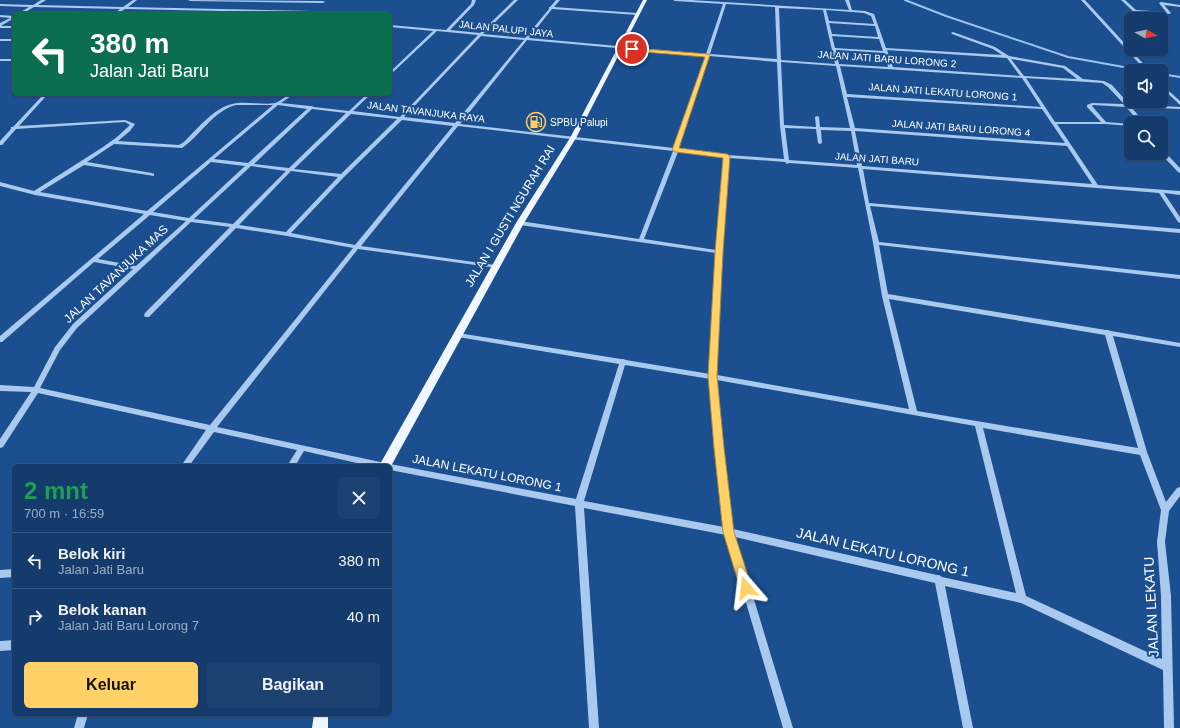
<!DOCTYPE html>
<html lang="id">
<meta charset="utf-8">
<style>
body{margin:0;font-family:Helvetica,sans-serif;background:#1d4271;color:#f1f3f6;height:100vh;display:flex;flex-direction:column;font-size:15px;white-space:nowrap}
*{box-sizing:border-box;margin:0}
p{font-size:13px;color:#9dadc1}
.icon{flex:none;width:22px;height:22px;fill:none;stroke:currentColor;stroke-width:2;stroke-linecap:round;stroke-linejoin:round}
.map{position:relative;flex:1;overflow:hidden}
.drawer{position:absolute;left:12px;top:464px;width:380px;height:252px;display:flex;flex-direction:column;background:#143b6b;border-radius:6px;box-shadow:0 1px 3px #0004,0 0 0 1px #33557e}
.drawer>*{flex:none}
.banner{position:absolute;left:12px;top:12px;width:380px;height:84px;border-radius:6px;box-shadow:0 1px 3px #0004,0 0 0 1px #33557e;background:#0b6e4f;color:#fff;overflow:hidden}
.needle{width:26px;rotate:98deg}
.buttons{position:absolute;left:1124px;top:12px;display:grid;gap:8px}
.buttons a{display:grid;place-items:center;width:44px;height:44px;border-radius:6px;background:#143b6b;box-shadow:0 1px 3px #0004,0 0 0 1px #33557e;font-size:20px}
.pin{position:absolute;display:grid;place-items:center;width:34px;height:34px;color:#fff;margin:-17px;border:2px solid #fff;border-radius:50%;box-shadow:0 1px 4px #0007}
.me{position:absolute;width:44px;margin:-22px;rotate:343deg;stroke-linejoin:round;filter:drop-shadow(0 0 3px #0008)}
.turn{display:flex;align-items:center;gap:14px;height:84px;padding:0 12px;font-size:18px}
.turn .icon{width:52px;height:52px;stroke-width:2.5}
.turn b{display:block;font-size:28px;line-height:34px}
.round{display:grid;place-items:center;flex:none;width:42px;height:42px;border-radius:6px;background:#1d4271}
.headline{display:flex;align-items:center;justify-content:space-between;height:68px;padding:0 12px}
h1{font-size:24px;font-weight:700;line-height:30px;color:#1e9e55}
.primary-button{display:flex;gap:8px;margin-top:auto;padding:8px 12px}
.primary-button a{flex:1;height:46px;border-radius:6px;background:#ffd166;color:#111;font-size:16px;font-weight:700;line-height:46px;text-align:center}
.primary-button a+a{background:#1d4271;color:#f1f3f6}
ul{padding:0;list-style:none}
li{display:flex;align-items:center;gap:12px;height:56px;padding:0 12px;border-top:1px solid #33557e}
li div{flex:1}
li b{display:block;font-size:15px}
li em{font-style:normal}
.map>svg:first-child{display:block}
</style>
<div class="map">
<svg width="1180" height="728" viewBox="0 0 1180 728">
<rect width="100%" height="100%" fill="#1b4f8f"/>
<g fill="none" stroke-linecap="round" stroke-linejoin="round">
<path stroke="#9cc4f0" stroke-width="2" d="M905,0L946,16L1068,57L1146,71
M1161,74L1180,77"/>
<path fill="#a9c9ee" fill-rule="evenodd" d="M41,0H46L38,5L123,7L133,0H137L128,7L314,11L316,12L314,13L125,9L117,14H113L120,9L34,7L22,14H17L29,7L0,6V4L33,5Z
M188,0L323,1L325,2L323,3L190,1Z
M472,0H476L474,5L450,30L480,33L514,0H518L483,34L525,38L549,9V7H550L556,0H560L554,7L637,13L639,14L637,15L552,9L529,38L706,54L723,4L675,1L673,0H691L849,10L845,0H849L852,10L865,11L874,14L886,48L1002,55L993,49L952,34L951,33L953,32L995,47L1009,56L1065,66L1083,79L1104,81L1112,85L1129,104L1180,107V109L1131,107L1145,123H1140L1126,107L1093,105L1092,106L1106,122L1131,124V126L1105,124H1057L1098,185L1180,191V195L1164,193L1180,217V223L1178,222L1159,193L863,169L869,203L1180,229V233L870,206L879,242L1180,275V279L879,245L888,294L1106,330H1108L1111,331L1180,343V347L1113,336L1147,452L1166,502L1177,488L1180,487V496L1169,511L1165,542L1171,596L1174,728H1164L1163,670L1021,603L945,586L973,728H963L935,583L735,537L793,728H783L726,535L584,508L599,728H589L575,506L390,470V466H370L304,451L295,466H287L297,450L214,432L189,466H181L206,430L38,393L3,447L0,448V439L31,392L0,391V385L34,387L55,347L73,324L133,269L94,262L2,342H0V336L144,214L35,195L0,186V182L34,191L103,147L117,137L130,125L125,122L16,129L2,145H0V141L11,129V127H13L44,94H48L19,126L125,120L135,124L130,131L118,141L179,145L184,142C198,128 217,104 238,103C249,102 265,105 275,103C282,101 286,94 294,94L281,103L310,106H312L314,107L349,111L367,94H371L353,111L400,117L478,35L437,31L390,75V72L433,31L390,27V25L446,30L471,4ZM726,4L775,7L777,59L710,54ZM779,8L823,10L835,64L781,60ZM826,10L864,13L871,16L874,24L829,21ZM829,23L875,26L878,37L832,34ZM481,36L524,40L455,123L404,117ZM832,36L879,39L883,51L835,48ZM527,40L705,56L674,148L460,124ZM836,50L884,53L888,67L839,64ZM887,50L1007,58L1020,76L893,67ZM709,56L777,62L780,126L784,159L727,155L679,149ZM1011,59L1063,68L1077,79L1024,76ZM781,62L836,66L850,128L820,127L819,117L817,116L815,117L816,127L784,125ZM840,66L1022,78L1041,107L847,94ZM1026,78L1102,83L1108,87L1124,104L1092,103L1087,105V107L1101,122H1055ZM847,97L1042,109L1065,143L855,128ZM236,105H273L147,211L40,192L84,165L154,176V174L152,173L87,162L114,144L182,148C201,135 213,111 236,105ZM278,105L307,109L248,163L214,159ZM312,109L346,113L289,168L254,164ZM351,114L397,119L341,174L294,169ZM402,120L453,126L355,245L291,233L344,177ZM458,126L673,151L639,239L520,221L517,223L520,225L716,253L710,374L626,360L623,359H621L458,333L455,335L458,337L619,364L576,499L390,464H388L385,463L217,427L358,249L497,268L498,267L497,266L495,265L361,246ZM785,128L816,129L818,143L820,144L822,143L821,130L851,131L857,165L789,160ZM855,131L1067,146L1092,184L862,166ZM678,152L724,157L716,250L644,239ZM729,158L785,162L787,164L789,163L858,168L873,243L882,296L909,409L717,375L722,252ZM211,162L245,166L189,218L153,212ZM251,166L286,171L233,224L194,219ZM291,171L338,177L286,232L239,225ZM150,215L186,221L136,266L98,259ZM191,222L230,227L145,313L144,315L145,317H149L236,228L287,236L353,248L210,425L40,388L60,350L77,328ZM889,299L1105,335L1138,448L917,411ZM625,365L710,379L715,448L724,527L584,501ZM717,380L975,426L1016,593L942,577L939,575H937L733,529L723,448ZM983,428L1140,455L1161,510L1157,542L1161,596L1162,659L1026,596Z
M1081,0H1085L1150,71H1146Z
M1121,0H1125L1136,10L1166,12L1159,3L1161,2L1180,5V7L1164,5L1171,13L1169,14L1134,12Z
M0,15L14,16V18L1,26H14V28H0V23L10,18L0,17Z
M0,39H14V41H0Z
M0,59H14V61H0Z
M1161,84L1180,101V105L1161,87Z
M1161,150H1163L1180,168V173L1178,172L1160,153Z
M14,569V577L0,578V570Z
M14,640V650L0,651V641Z
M78,714H88L84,728H74Z"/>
<path fill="#f0f6ff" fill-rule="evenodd" d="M643,0H647L576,138L524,223L390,468V466H379L516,223L570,138Z
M314,714H328V728H312Z"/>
</g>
<path fill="#ffd166" stroke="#a68842" d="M630,48L708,54L710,55L679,148L727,154L730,156L723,252L717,376L724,448L734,532L752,588L750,592L746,594L742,592L740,588L723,532L714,448L708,376L715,252L723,158L676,152L672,150L705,57L632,51L630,50Z"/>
<defs>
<symbol id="fuel-ring" viewBox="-11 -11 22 22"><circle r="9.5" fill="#1b4f8f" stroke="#ffd166" stroke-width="1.5"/><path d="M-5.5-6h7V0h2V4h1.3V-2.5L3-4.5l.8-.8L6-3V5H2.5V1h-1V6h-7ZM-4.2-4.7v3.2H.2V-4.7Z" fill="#ffd166"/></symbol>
</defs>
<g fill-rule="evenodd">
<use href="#fuel-ring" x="525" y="111" width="22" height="22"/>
</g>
<g text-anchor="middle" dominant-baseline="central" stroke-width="4" stroke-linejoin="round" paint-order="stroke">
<g font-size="10" fill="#fff" stroke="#1b4f8f">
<text transform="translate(506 29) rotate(6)">JALAN PALUPI JAYA</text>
<text transform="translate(887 59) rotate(4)">JALAN JATI BARU LORONG 2</text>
<text transform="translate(943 92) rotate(4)">JALAN JATI LEKATU LORONG 1</text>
<text transform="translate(426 112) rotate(7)">JALAN TAVANJUKA RAYA</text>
<text transform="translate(961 128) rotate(4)">JALAN JATI BARU LORONG 4</text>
<text transform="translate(877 159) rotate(4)">JALAN JATI BARU</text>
</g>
<g font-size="10" fill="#fff" stroke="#1b4f8f" text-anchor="start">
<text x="550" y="122">SPBU Palupi</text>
</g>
<g font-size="12" fill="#fff" stroke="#1b4f8f">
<text transform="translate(510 216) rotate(-59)">JALAN I GUSTI NGURAH RAI</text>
<text transform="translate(116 274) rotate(-43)">JALAN TAVANJUKA MAS</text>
<text transform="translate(487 473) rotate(11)">JALAN LEKATU LORONG 1</text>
</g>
<g font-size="14" fill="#fff" stroke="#1b4f8f">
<text transform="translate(883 552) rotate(13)">JALAN LEKATU LORONG 1</text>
<text transform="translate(1151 607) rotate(-93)">JALAN LEKATU</text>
</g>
</g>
</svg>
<div class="buttons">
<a><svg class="needle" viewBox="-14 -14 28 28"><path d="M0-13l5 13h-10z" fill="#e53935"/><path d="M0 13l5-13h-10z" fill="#9dadc1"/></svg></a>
<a><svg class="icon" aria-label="sound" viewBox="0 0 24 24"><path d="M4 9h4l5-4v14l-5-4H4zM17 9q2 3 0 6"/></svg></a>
<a><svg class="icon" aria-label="search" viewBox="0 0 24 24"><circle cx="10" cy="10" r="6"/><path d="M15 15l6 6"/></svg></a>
</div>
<div class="pin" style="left:632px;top:49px;background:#d93025"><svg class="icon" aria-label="arrive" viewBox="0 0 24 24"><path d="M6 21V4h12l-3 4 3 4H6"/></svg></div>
<svg class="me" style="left:746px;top:588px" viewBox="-20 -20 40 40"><path d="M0-17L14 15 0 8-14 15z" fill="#ffd166" stroke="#fff" stroke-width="4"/></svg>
<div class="banner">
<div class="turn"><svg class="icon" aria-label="left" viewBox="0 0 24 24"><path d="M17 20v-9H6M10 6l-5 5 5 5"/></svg><div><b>380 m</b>Jalan Jati Baru</div></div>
</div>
<section class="drawer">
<div class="headline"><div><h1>2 mnt</h1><p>700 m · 16:59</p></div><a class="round"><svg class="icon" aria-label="close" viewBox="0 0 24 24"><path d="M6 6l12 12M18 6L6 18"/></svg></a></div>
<ul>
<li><svg class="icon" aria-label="left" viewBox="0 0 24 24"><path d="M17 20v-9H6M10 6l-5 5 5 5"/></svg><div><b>Belok kiri</b><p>Jalan Jati Baru</p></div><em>380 m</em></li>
<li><svg class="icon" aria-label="right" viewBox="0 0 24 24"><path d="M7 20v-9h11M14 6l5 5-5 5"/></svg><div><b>Belok kanan</b><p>Jalan Jati Baru Lorong 7</p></div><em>40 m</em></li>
</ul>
<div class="primary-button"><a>Keluar</a><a>Bagikan</a></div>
</section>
</div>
